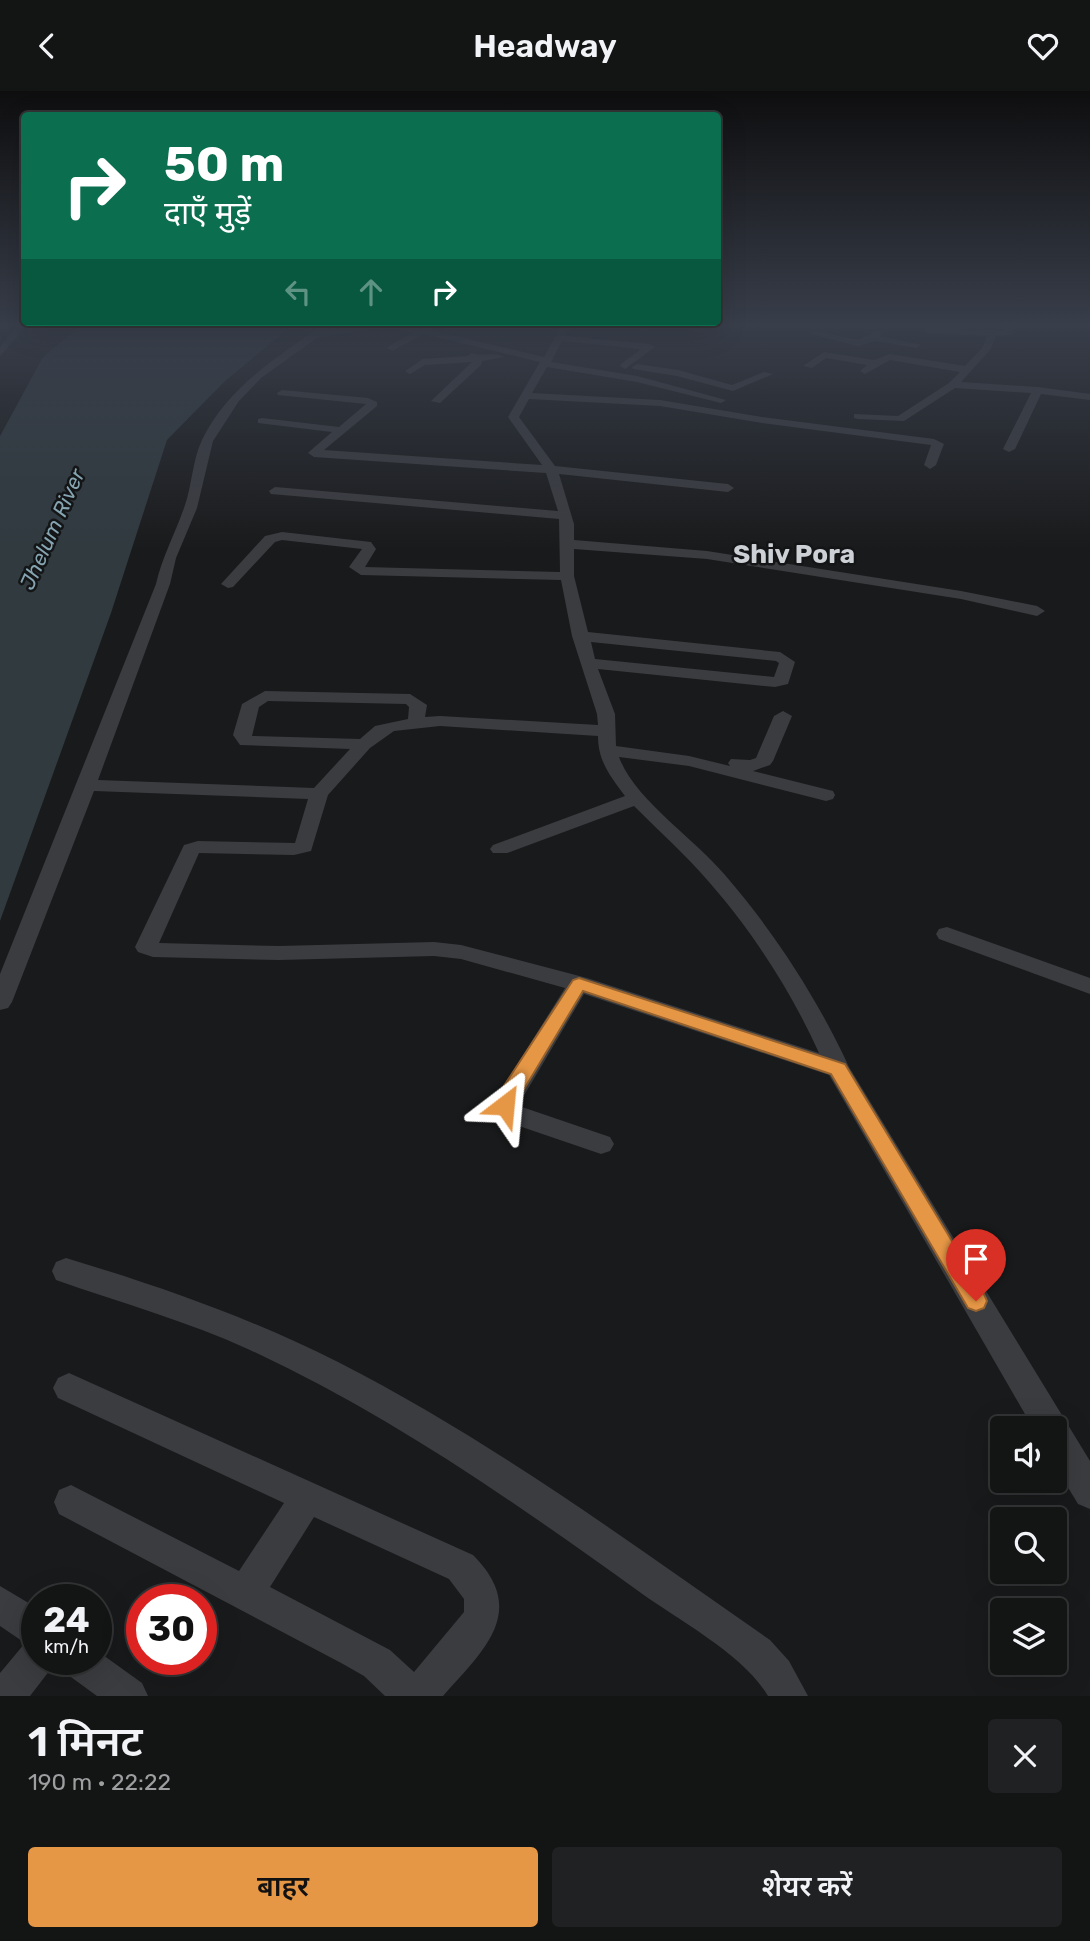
<!DOCTYPE html>
<html lang="hi">
<meta charset="utf-8">
<style>
body{margin:0;font-family:Rubik,"Noto Sans Devanagari",sans-serif;background:#202122;color:#f1f3f6;height:100vh;display:flex;flex-direction:column;font-size:26px;white-space:nowrap}
*{box-sizing:border-box;margin:0}
p{font-size:23px;color:#9d9ea0}
.icon{flex:none;width:38px;height:38px;fill:none;stroke:currentColor;stroke-width:2;stroke-linecap:round;stroke-linejoin:round}
.map{position:relative;height:1605px;overflow:hidden}
.panel{display:flex;flex-direction:column;background:#131414;flex:1}
.panel>*{flex:none}
.hud{position:absolute;left:21px;top:21px;width:700px;height:214px;border-radius:7px;box-shadow:0 7px 28px #0002,0 0 0 2px #323334;background:#0b6e4f;color:#fff;overflow:hidden}
.fabs{position:absolute;left:990px;top:1325px;display:grid;gap:14px}
.fabs a{display:grid;place-items:center;width:77px;height:77px;border-radius:7px;background:#131414;box-shadow:0 7px 28px #0002,0 0 0 2px #323334;font-size:35px}
.speed{position:absolute;left:21px;top:1493px;display:flex;gap:14px;font-size:35px;font-weight:700;text-align:center}
.speed>*{display:grid;place-content:center;width:91px;height:91px;border-radius:50%;background:#131414;box-shadow:0 7px 28px #0002,0 0 0 2px #323334;line-height:1}
.speed small{font-size:18px;font-weight:400}
.speed .limit{border:10px solid #d22;background:#fff;color:#111}
.pin{position:absolute;display:grid;place-items:center;width:60px;height:60px;color:#fff;margin:-72px -30px;border-radius:50% 50% 50% 0;rotate:-45deg;box-shadow:0 0 7px #0007}
.pin .icon{rotate:45deg}
.me{position:absolute;width:77px;margin:-38px;rotate:29deg;stroke-linejoin:round;filter:drop-shadow(0 0 5px #0008)}
.turn{display:flex;align-items:center;gap:24px;height:147px;padding:0 28px;font-size:32px}
.turn .icon{width:91px;height:91px;stroke-width:2.5}
.turn b{display:block;font-size:49px;line-height:60px}
.lanes{display:flex;align-items:center;height:66px;padding:0 28px;background:#0003;justify-content:center;gap:35px;direction:ltr}
.lanes .off{opacity:.35}
.round{display:grid;place-items:center;flex:none;width:74px;height:74px;border-radius:7px;background:#202122}
.headline{display:flex;align-items:center;justify-content:space-between;height:119px;padding:0 28px}
h1{font-size:42px;font-weight:600;line-height:52px}
.button{display:flex;gap:14px;margin-top:auto;padding:14px 28px}
.button a{flex:1;height:80px;border-radius:7px;background:#e69746;color:#111;font-size:28px;font-weight:600;line-height:80px;text-align:center}
.button a+a{background:#202122;color:#f1f3f6}
header{display:flex;justify-content:space-between;align-items:center;height:91px;padding:0 28px;background:#131414;font-size:32px;font-weight:600}
.map>svg:first-child{display:block}
</style>
<header><svg class="icon" aria-label="back" viewBox="0 0 24 24"><path d="M15 5l-7 7 7 7"/></svg>Headway<svg class="icon" aria-label="heart" viewBox="0 0 24 24"><path d="M12 20l-8-8c-3-5 5-10 8-4 3-6 11-1 8 4z"/></svg></header>
<div class="map">
<svg width="1090" height="1605" viewBox="0 0 1090 1605">
<rect width="100%" height="100%" fill="#191a1b"/>
<path fill="#303a3f" d="M81,234H293L225,290L167,349L111,522L0,830V345L43,266Z"/>
<g fill="none" stroke-linecap="round" stroke-linejoin="round">
<path fill="#3b3c40" fill-rule="evenodd" d="M18,234H27L0,265V256Z
M322,234H332L327,239L360,234H407L544,266L562,234H571L565,245L650,253L655,256L625,278L620,275L621,273L641,258L562,250L551,271L637,285L726,309L721,312L637,291L547,276L532,302L660,309L762,326L934,348L944,353L936,374L930,378L924,374L931,354L762,332L660,315L529,308L519,326L555,375L728,393L734,397L728,401L559,383L574,433V449L707,460L961,500L1037,515L1045,520L1037,525L961,508L707,468L574,458V485L588,541L780,561L795,571L788,593L775,596L598,578L615,623L616,655L689,665L730,675L728,672L731,668L750,669L756,667L774,625L783,620L792,625L773,670L770,674L753,680L833,700L835,704L833,708L826,710L689,675L619,666C634,708 696,749 725,784C775,842 817,907 849,976L1090,1370V1418L1078,1413L1055,1375V1337H1033L829,984L584,903L519,1013L522,1016L610,1046L614,1053L610,1060L601,1063L504,1030L492,1014L565,897L461,868L434,865L279,869L153,866L138,861L135,856L184,754L198,750L295,752L308,708L94,700L12,911L8,917L0,919V883L156,493C162,466 175,443 184,417C192,396 192,370 202,349C227,297 276,267 322,234ZM376,238L414,241L389,255L387,257L392,260L424,243L540,271L508,326L542,374L324,359L377,315V311L368,307L282,299L277,302L278,304L366,313L339,336L262,327L258,328V332L332,341L310,360L308,362L314,366L546,382L558,420L275,396L269,400L271,403L559,428L560,481L365,476L376,458L371,451L282,441L265,445L221,493L228,497L233,496L275,451L282,449L362,458L349,476L361,484L561,489L572,545L597,623L598,634L440,625L425,626L427,614L410,603L265,600L242,613L233,644L240,654L350,658L314,697L98,689L170,493L176,467L197,417L213,350L239,310L261,287L318,246ZM591,551L776,570L779,572L774,586L595,568ZM268,610L406,613L409,616L408,628L375,635L360,648L252,645L259,616ZM440,635L598,645C598,670 610,685 625,705L493,754L490,758L493,762H507L634,715C659,740 686,764 709,791C753,841 792,902 819,962L587,887L461,854L434,851L279,855L159,852L199,762L294,764L311,760L328,704L370,657L394,640Z
M613,234H644L649,237L644,240Z
M655,234H684L712,240L707,243Z
M1004,234H1014L1012,244L996,245L990,259L961,291L1038,296L1090,303V309L1041,303L1015,358L1009,361L1003,358L1031,302L955,297L904,330L858,328L854,327V323L898,325L949,292L960,281L890,269L865,283L860,280L867,274L826,267L812,277L803,275L824,261L874,269L890,263L965,275L983,256L987,245L927,242L924,241V237L1004,240Z
M877,239L882,242L879,245L921,254L916,257L876,250L858,255L810,243L815,240L858,249Z
M472,262C482,266 495,260 504,266L482,270L481,274L440,312L431,310L472,271L425,274L410,283L405,280L423,268L467,265Z
M637,273L678,279L732,294L764,281L773,283L733,300L677,285L633,278L632,276Z
M947,836L1090,887V903L939,848L936,843L939,838Z
M66,1167C159,1195 251,1227 338,1271C491,1349 629,1451 770,1549L789,1570L808,1605H768C745,1565 679,1529 641,1502C516,1412 390,1324 250,1259C187,1230 121,1212 56,1189L52,1180L56,1171Z
M69,1282L473,1464C529,1520 484,1559 443,1605H385L364,1585L343,1573L59,1423L54,1411L59,1399L71,1394L239,1480L284,1412L58,1307L53,1297L58,1287ZM314,1426L449,1488L464,1508V1521L414,1581L390,1559L270,1496Z
M0,1495L37,1517V1568H55L50,1579L30,1605H0V1582L25,1552L0,1535Z
M96,1559L142,1592L148,1605H97L64,1581L58,1568H96Z"/>
</g>
<linearGradient id="sky" x2="0" y2="1"><stop stop-color="#0e0e0f"/><stop offset="0.51" stop-color="#383e4a"/><stop offset="1" stop-color="#383e4a" stop-opacity="0"/></linearGradient>
<rect width="1090" height="459" fill="url(#sky)"/>
<path fill="#e69746" stroke="#96622e" stroke-width="2" d="M579,887L845,973L984,1203L987,1210L984,1217L976,1220L968,1217L831,983L583,900L511,1020L505,1022L498,1020L495,1014L500,1001L573,889Z"/>
<g text-anchor="middle" dominant-baseline="central" stroke-width="5" stroke-linejoin="round" paint-order="stroke">
<g font-size="21" font-style="italic" fill="#86a5b2" stroke="#141516">
<text transform="translate(52 438) rotate(-66)">Jhelum River</text>
</g>
<g font-size="26" font-weight="bold" fill="#cdd1d6" stroke="#141516">
<text x="794" y="463">Shiv Pora</text>
</g>
</g>
</svg>
<div class="fabs">
<a><svg class="icon" aria-label="sound" viewBox="0 0 24 24"><path d="M4 9h4l5-4v14l-5-4H4zM17 9q2 3 0 6"/></svg></a>
<a><svg class="icon" aria-label="search" viewBox="0 0 24 24"><circle cx="10" cy="10" r="6"/><path d="M15 15l6 6"/></svg></a>
<a><svg class="icon" aria-label="layers" viewBox="0 0 24 24"><path d="M12 4l9 5-9 5-9-5zM3 14l9 5 9-5"/></svg></a>
</div>
<div class="speed"><div>24<small>km/h</small></div><div class="limit">30</div></div>
<div class="pin" style="left:976px;top:1210px;background:#d93025"><svg class="icon" aria-label="arrive" viewBox="0 0 24 24"><path d="M6 21V4h12l-3 4 3 4H6"/></svg></div>
<svg class="me" style="left:505px;top:1014px" viewBox="-20 -20 40 40"><path d="M0-17L14 15 0 8-14 15z" fill="#e69746" stroke="#fff" stroke-width="4"/></svg>
<div class="hud">
<div class="turn"><svg class="icon" aria-label="right" viewBox="0 0 24 24"><path d="M7 20v-9h11M14 6l5 5-5 5"/></svg><div><b>50 m</b>दाएँ मुड़ें</div></div>
<div class="lanes"><svg class="icon off" aria-label="left" viewBox="0 0 24 24"><path d="M17 20v-9H6M10 6l-5 5 5 5"/></svg><svg class="icon off" aria-label="ahead" viewBox="0 0 24 24"><path d="M12 20V5M6 11l6-6 6 6"/></svg><svg class="icon" aria-label="right" viewBox="0 0 24 24"><path d="M7 20v-9h11M14 6l5 5-5 5"/></svg></div>
</div>
</div>
<section class="panel">
<div class="headline"><div><h1>1 मिनट</h1><p>190 m · 22:22</p></div><a class="round"><svg class="icon" aria-label="close" viewBox="0 0 24 24"><path d="M6 6l12 12M18 6L6 18"/></svg></a></div>
<div class="button"><a>बाहर</a><a>शेयर करें</a></div>
</section>
